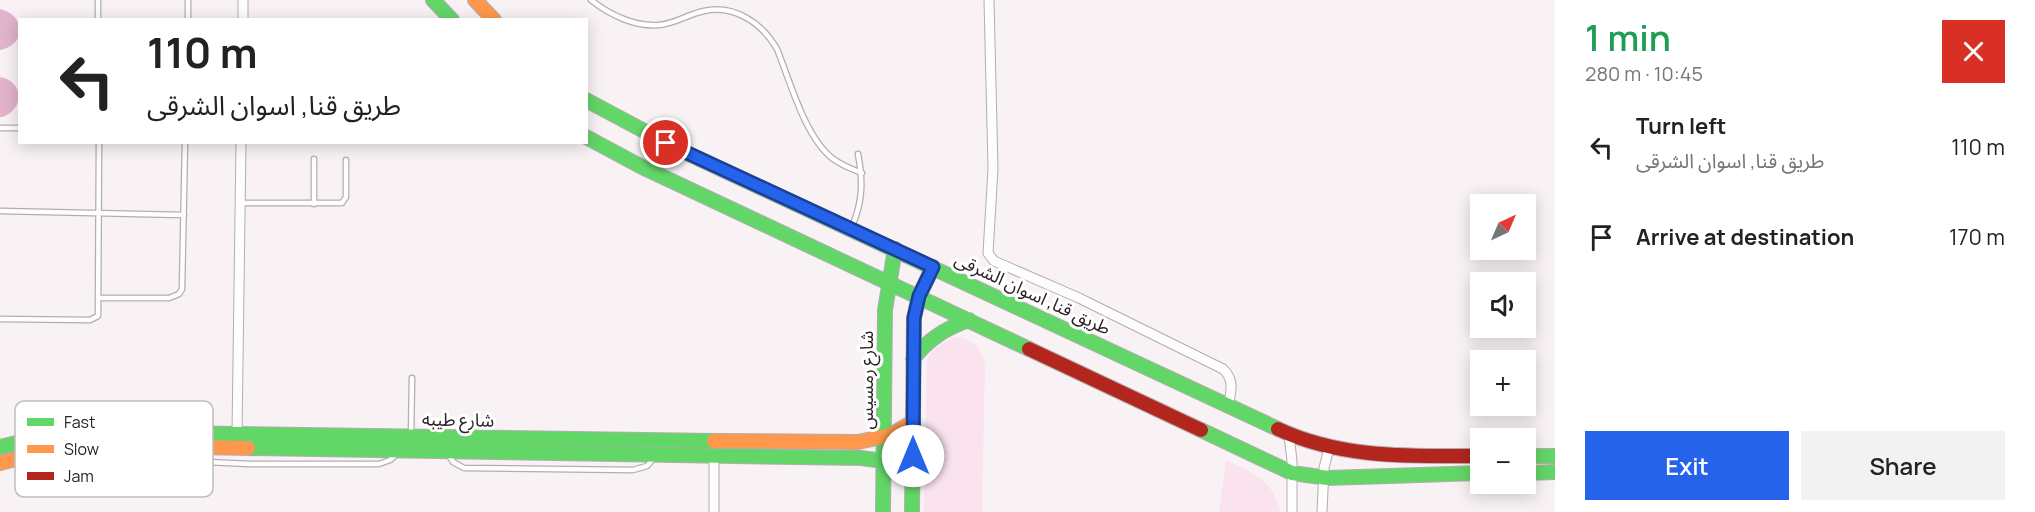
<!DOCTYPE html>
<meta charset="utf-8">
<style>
body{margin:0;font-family:Manrope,"Noto Sans Arabic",sans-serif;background:#f2f2f2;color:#222;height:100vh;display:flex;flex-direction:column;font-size:22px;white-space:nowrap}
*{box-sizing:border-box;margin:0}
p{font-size:20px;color:#767676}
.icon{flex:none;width:33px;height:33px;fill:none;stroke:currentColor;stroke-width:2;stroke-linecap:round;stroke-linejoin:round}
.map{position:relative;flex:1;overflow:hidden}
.details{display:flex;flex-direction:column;background:#fff;width:480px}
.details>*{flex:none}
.top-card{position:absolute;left:18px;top:18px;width:570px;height:126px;border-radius:0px;box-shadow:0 3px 15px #0003;background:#fff;color:#222;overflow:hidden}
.needle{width:39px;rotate:44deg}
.fabs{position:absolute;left:1470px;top:194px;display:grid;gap:12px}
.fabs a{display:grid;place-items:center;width:66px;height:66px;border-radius:0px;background:#fff;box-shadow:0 3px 15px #0003;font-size:30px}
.pin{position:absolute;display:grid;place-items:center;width:51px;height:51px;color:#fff;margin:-26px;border:3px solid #fff;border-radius:50%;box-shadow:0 2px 6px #0007}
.me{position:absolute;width:66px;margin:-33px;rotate:0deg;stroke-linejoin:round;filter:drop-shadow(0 0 4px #0008)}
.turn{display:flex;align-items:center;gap:21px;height:126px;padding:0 30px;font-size:27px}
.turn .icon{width:78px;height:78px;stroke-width:2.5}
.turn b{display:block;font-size:42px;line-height:51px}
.round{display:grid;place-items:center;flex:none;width:63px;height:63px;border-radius:0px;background:#f2f2f2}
.head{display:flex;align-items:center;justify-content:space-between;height:102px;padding:0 30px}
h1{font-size:36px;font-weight:600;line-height:45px;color:#1e9e55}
.button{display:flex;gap:12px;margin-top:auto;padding:12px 30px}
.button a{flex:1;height:69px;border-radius:0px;background:#2563eb;color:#fff;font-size:24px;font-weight:600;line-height:69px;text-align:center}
.button a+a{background:#f2f2f2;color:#222}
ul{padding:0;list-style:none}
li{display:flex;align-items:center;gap:18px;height:90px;padding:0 30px}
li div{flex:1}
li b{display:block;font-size:22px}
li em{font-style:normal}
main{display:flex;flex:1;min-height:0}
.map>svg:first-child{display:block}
</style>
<main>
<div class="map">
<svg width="1555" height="512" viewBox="0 0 1555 512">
<rect width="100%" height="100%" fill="#f8f2f5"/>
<path fill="#fbe2ef" d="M960,337C975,342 982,349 985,365L982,512H924L927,358C937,346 944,340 960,337Z
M1226,460C1253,472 1274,481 1280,512H1219Z"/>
<path fill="#e2b3cc" d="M0,9C26,15 27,45 0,50Z
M0,77C24,81 25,110 2,117H0Z"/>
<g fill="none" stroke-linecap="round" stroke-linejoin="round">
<defs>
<path id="lane" d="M98,0V20
M591,0C610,15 635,27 659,25C675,24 688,14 704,11C734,4 762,23 777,49C790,81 805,137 832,158C841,165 851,169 862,173
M188,20V0
M0,128H20
M314,159V204
M240,203H342L346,197V160
M0,211L184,215
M852,226C863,202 863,180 858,154
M99,298H169L179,294L182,289L185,142
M0,319L90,320L98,316L99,142
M411,435L412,378
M146,449L156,458L163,460L250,464H379L390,460L397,454
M448,454L453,462L464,468L633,470L647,466L654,458"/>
<path id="street" d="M989,0L993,169L988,253L994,261L1079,298L1223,369C1235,380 1231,392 1228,406
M243,20V0
M237,434L241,142
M1289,435L1292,461V512
M714,512V456
M1322,512L1324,468L1329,448"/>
<path id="fast" d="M433,0L452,20
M586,100L678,149L1278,429
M586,137L642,167L1029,349
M913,359C928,339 946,328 969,320
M1201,430L1292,473L1328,478L1480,473
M0,447L54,434L98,432L714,441
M248,448L861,458L884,461L913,473
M1526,456H1555
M1526,473L1555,472
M883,512L885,310L895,249
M912,512L914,318L919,296L933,267"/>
<path id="slow" d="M475,0L494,20
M714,441L858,442L891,435L913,422
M0,463L59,448L101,445L248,448"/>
<path id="jam" d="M1029,349L1201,430
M1278,429C1342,459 1411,456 1480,456"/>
</defs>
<use href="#lane" stroke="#b3adb0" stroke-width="7"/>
<use href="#street" stroke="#b3adb0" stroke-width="11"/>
<use href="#fast" stroke="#b3adb0" stroke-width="16"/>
<use href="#slow" stroke="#b3adb0" stroke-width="16"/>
<use href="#jam" stroke="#b3adb0" stroke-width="16"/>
<use href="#lane" stroke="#fefdfe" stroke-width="4.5"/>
<use href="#street" stroke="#fefdfe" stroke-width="9"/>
<use href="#fast" stroke="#63d668" stroke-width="14"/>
<use href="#slow" stroke="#ff974d" stroke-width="14"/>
<use href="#jam" stroke="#b3261e" stroke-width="14"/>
</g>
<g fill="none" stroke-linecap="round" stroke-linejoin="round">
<defs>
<path id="route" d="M666,143L933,267L919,296L914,318L913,456"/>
</defs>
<use href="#route" stroke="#184099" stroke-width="15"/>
<use href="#route" stroke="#2563eb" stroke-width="10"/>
</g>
<g text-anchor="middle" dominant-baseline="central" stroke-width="6" stroke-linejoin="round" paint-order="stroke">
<g font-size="18" fill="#292125" stroke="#fff">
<text transform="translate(1033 293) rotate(25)">طريق قنا, اسوان الشرقى</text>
<text transform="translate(866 380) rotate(-90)">شارع رمسيس</text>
<text transform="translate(458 419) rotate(1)">شارع طيبه</text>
</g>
</g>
<rect x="15" y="401" width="198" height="96" rx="9" fill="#fff" stroke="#bfbcbe" stroke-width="1.5"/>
<rect x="27" y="418" width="27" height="8" fill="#63d668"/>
<rect x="27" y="445" width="27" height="8" fill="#ff974d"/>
<rect x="27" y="472" width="27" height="8" fill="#b3261e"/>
<g font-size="16" fill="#292125">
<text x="64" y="428">Fast</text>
<text x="64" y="455">Slow</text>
<text x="64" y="482">Jam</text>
</g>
</svg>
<div class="fabs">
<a><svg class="needle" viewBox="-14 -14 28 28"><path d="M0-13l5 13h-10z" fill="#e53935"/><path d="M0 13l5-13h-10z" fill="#767676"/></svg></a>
<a><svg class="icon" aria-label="sound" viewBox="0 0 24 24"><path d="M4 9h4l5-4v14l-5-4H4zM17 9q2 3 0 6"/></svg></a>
<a>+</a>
<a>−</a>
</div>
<div class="pin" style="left:666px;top:143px;background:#d93025"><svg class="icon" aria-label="arrive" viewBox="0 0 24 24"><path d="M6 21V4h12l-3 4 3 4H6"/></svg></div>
<svg class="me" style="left:913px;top:456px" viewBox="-20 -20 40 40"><circle r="19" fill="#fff"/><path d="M0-13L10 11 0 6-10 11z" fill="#2563eb"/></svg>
<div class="top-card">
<div class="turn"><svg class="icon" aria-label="left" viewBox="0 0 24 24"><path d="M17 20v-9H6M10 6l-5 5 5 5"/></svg><div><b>110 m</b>طريق قنا, اسوان الشرقى</div></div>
</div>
</div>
<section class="details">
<div class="head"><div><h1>1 min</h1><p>280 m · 10:45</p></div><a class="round" style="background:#d93025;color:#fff"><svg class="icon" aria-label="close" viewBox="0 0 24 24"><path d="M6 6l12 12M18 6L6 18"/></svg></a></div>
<ul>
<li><svg class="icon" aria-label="left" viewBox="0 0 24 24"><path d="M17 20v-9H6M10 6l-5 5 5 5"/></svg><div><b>Turn left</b><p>طريق قنا, اسوان الشرقى</p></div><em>110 m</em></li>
<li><svg class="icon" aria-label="arrive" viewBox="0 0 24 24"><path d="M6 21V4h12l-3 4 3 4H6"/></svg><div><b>Arrive at destination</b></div><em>170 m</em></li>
</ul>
<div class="button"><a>Exit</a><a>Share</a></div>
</section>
</main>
